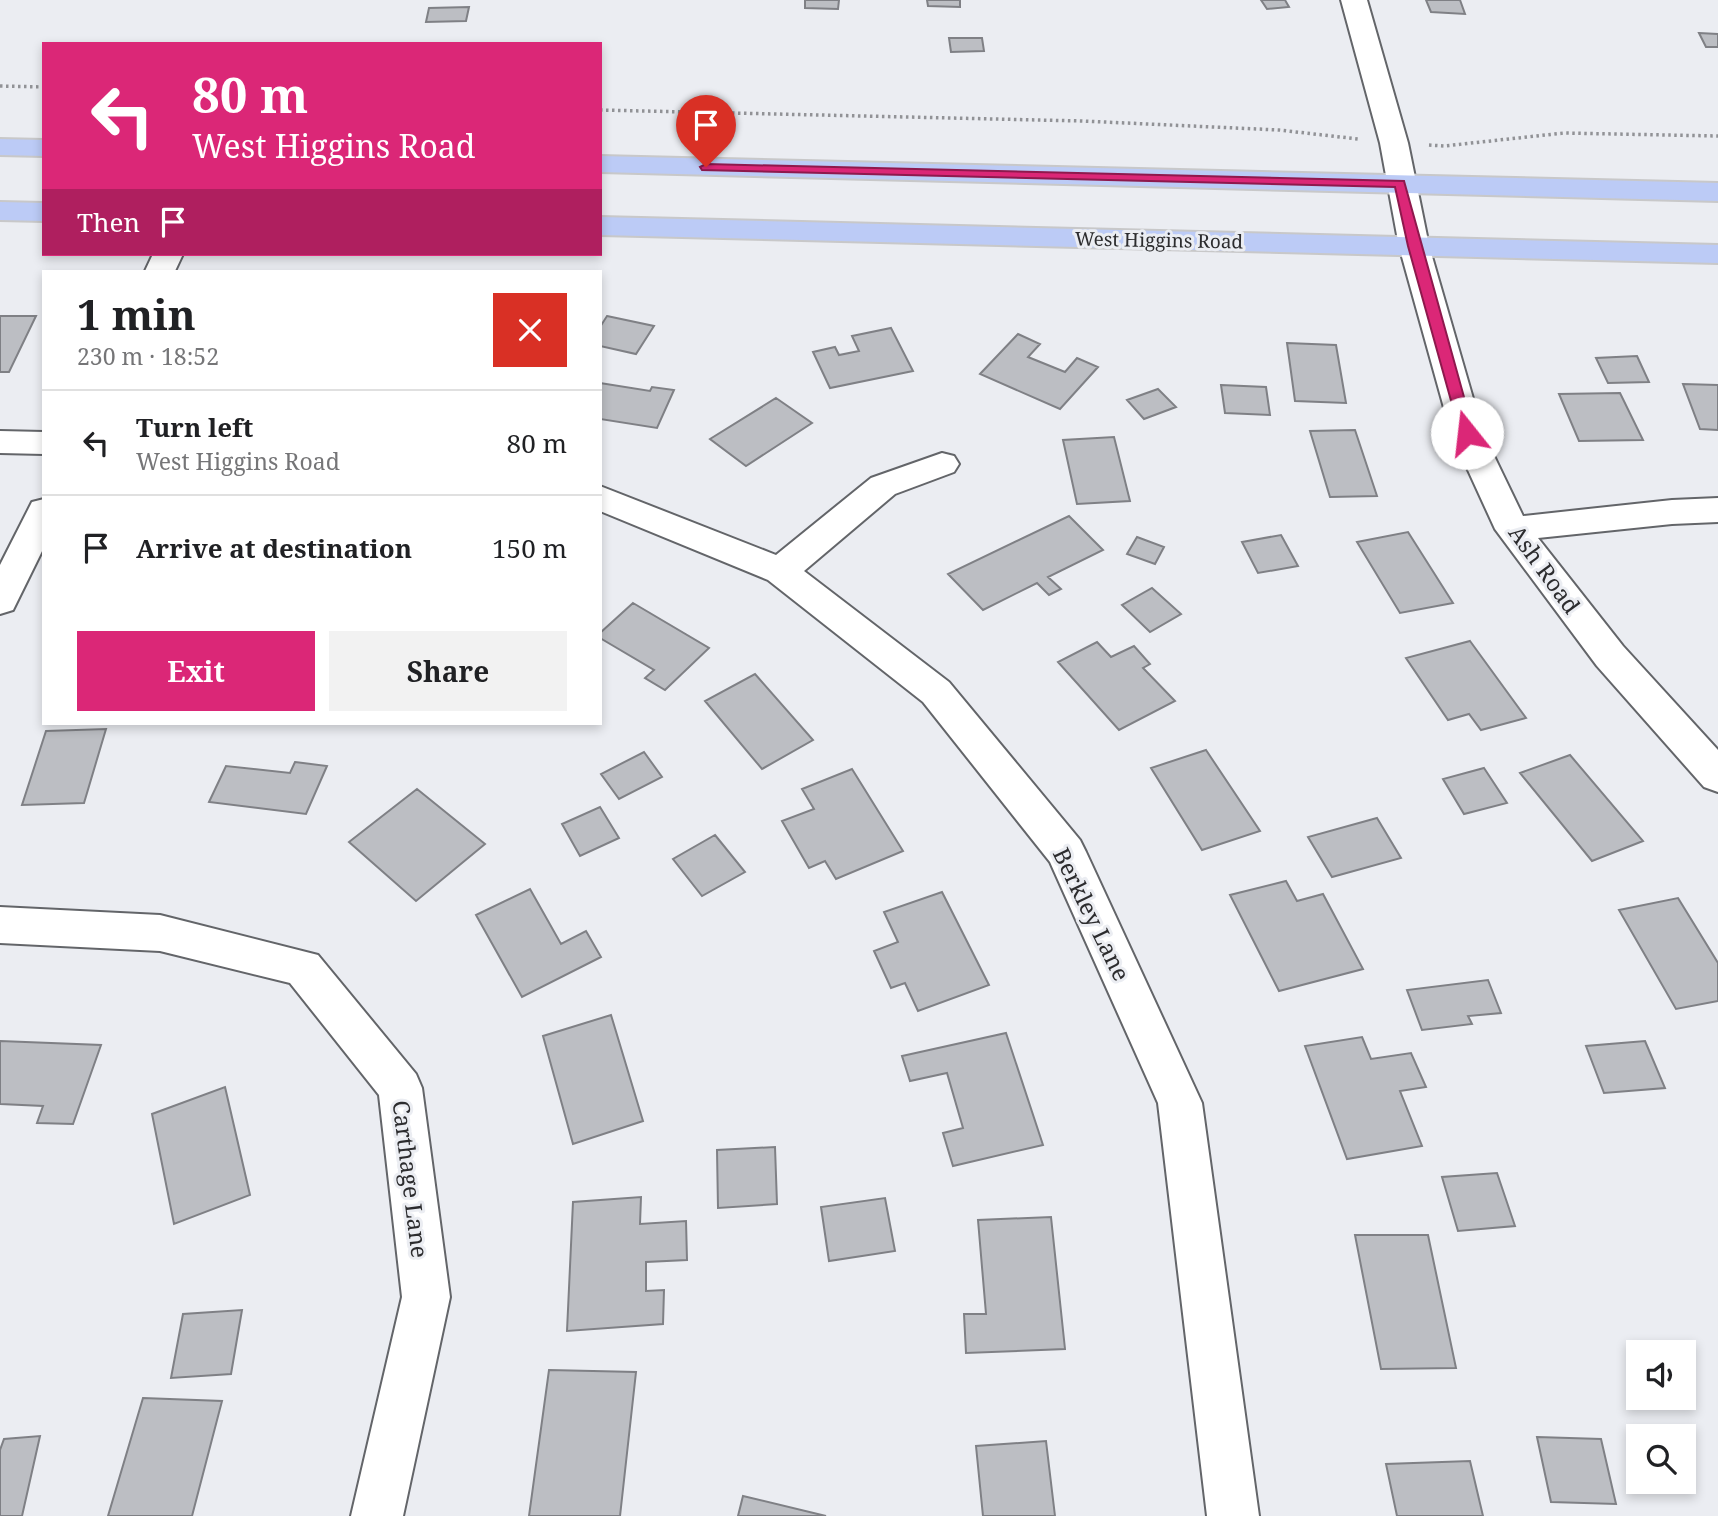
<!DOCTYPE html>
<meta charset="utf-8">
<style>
body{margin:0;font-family:"Noto Serif",serif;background:#f2f2f2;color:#202124;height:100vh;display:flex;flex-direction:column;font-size:26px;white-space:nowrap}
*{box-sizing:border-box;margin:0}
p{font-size:23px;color:#757577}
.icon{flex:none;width:38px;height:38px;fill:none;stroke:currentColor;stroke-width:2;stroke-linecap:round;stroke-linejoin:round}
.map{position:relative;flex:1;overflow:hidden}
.panel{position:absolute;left:42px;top:270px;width:560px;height:455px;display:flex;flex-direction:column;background:#fff;border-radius:0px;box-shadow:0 4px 10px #0003}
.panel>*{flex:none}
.guide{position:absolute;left:42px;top:42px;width:560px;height:214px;border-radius:0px;box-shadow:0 4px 10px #0003;background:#db2777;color:#fff;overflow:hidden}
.fabs{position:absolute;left:1626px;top:1340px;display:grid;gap:14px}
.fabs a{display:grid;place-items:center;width:70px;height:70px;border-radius:0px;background:#fff;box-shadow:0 4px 10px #0003;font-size:35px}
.pin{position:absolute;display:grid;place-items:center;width:60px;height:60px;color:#fff;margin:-72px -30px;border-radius:50% 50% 50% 0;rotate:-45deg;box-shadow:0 0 7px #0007}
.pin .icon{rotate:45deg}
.me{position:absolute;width:77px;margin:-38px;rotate:344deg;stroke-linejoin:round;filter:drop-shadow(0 0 5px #0008)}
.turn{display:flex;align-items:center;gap:24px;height:147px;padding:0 35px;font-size:32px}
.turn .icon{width:91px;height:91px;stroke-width:2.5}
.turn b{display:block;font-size:49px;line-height:60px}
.then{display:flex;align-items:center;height:66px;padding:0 35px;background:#0003;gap:14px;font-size:26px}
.round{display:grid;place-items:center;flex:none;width:74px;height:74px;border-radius:0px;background:#f2f2f2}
.headline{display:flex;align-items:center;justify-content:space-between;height:119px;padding:0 35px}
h1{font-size:42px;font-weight:700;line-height:52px}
.cta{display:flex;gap:14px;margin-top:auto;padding:14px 35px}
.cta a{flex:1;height:80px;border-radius:0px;background:#db2777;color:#fff;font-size:28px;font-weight:700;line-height:80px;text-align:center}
.cta a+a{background:#f2f2f2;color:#202124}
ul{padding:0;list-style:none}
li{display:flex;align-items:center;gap:21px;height:105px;padding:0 35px;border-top:2px solid #e0e0e0}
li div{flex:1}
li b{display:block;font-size:26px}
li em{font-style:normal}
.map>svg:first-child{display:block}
</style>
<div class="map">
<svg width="1718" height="1516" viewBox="0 0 1718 1516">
<rect width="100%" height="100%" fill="#ebedf2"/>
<path fill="#bcbec3" stroke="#7f8085" stroke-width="2" d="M805,0H839L838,9L805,8Z
M927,0H960V7L928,6Z
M1261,0H1285L1289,7L1267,9Z
M1426,0H1460L1465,14L1431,12Z
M469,7L466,21L426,22L429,8Z
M1699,33L1718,34V47H1706Z
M949,38H982L984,51L951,52Z
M0,316H36L9,372H0Z
M607,316L654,326L636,354L600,346V327Z
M891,328L913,371L830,388L813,352L835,347L839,355L859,351L852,336Z
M1018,334L1040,344L1028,357L1065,372L1077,358L1098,367L1060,409L980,374Z
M1287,343L1336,345L1346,403L1295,401Z
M1637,356L1649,382L1608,383L1596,358Z
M600,383L650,391L652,387L674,390L657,428L600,419Z
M1683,384L1718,385V430L1700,429Z
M1221,385L1266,387L1270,415L1225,413Z
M1158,389L1176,407L1144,419L1127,400Z
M1620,393L1643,440L1579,441L1559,394Z
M776,398L812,423L746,466L710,439Z
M1355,430L1377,496L1330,497L1310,431Z
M1114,437L1130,501L1077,504L1063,440Z
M1069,516L1103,550L1048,577L1061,589L1049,595L1037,583L983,610L948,574Z
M1408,532L1453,603L1400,613L1357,542Z
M1281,535L1298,566L1258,573L1242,542Z
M1137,537L1164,547L1155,564L1127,554Z
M1152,588L1181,614L1150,632L1122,605Z
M633,603L709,648L665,690L645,678L654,670L600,638V633Z
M1470,641L1526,718L1481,730L1469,714L1448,720L1406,658Z
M1097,642L1111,657L1134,646L1150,664L1143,668L1175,701L1119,730L1058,662Z
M755,674L813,740L762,769L705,701Z
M106,729L84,803L22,805L46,731Z
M1206,750L1260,831L1202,850L1151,768Z
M644,752L662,777L619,799L601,774Z
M1570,755L1643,841L1592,861L1520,773Z
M295,762L327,766L306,814L209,802L226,766L290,773Z
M1484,768L1507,803L1464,814L1443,779Z
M852,769L903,851L836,879L825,861L809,868L782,821L814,809L802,789Z
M417,789L485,844L416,901L349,842Z
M600,807L619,838L580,856L562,824Z
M1377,818L1401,858L1332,877L1308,837Z
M715,835L745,872L702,896L673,859Z
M1286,881L1297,901L1323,894L1363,969L1279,991L1230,895Z
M530,889L561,944L586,931L601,957L522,997L476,915Z
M942,892L989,985L918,1011L905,983L891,988L874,951L898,942L884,912Z
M1678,898L1718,963V1001L1676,1009L1619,910Z
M1488,980L1501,1013L1468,1016L1472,1024L1422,1030L1407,990Z
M611,1015L643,1121L573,1144L543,1036Z
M1006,1033L1043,1145L953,1166L943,1133L963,1128L947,1073L910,1081L902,1056Z
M1362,1037L1371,1059L1411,1053L1426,1087L1400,1091L1422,1146L1347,1159L1305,1046Z
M0,1041L101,1045L73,1124L37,1123L43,1106L0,1104Z
M1645,1041L1665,1088L1604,1093L1586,1046Z
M225,1087L250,1195L174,1224L152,1114Z
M775,1147L777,1204L718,1208L717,1150Z
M1497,1173L1515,1226L1458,1231L1442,1177Z
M641,1197L640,1224L686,1221L687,1260L646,1262V1291L664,1290L663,1324L567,1331L573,1202Z
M885,1198L895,1251L829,1261L821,1207Z
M1051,1217L1065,1349L966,1353L964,1314H986L978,1220Z
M1355,1235H1428L1456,1368L1381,1369Z
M242,1310L231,1374L171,1378L183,1314Z
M549,1370L636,1372L620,1516H529Z
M143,1398L222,1401L192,1516H108Z
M40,1436L22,1516H0V1450L4,1439Z
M1537,1437L1601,1439L1616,1504L1551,1502Z
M1046,1441L1055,1516H983L976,1446Z
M1470,1461L1483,1516H1397L1386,1464Z
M743,1496L826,1516H738Z"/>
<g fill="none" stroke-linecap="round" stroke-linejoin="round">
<defs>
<path id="minor" d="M1341,0H1367L1408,143L1429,246L1483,433L1523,516L1672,500L1718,498V522L1672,524L1538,538L1623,646L1718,750V792L1704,787L1597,666L1495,529L1451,433L1399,246L1380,143Z
M153,254H183L175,271H145Z
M0,431L44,432V454L0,453Z
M942,453L954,456L959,464L954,472L895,494L804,571L949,682L1080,840L1086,852L1202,1103L1259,1516H1207L1158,1103L1050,862L923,702L768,580L600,511V486L776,555L871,478Z
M44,499V547L13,610L0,614V565L32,502Z
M0,907L160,915L318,955L416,1074L422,1088L450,1297L403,1516H351L402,1297L379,1095L290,983L160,951L0,943Z"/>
<path id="major" d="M0,139L44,140V156L0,155Z
M600,156L1718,183V201L600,172Z
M0,202L44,203V221L0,220Z
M600,217L1718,245V263L600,235Z"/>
</defs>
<use href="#minor" stroke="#636569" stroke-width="4"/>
<use href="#major" stroke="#c8c8c9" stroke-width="4"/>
<path stroke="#919296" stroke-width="3.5" stroke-dasharray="2.5 3.5" stroke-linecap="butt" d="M0,86L44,87
M600,110L1082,121L1279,130L1358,139
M1429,145L1444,146L1564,133L1718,136"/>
<use href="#minor" fill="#fff" fill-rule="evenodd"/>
<use href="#major" fill="#bccbf6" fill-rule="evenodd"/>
</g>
<path fill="#db2777" stroke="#8e194d" stroke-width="2" d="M706,164L1404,181L1474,433L1467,438L1460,433L1408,246L1395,187L702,170L700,167Z"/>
<g text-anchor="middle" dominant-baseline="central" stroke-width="6" stroke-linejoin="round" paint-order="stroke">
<g font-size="19" fill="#2c2c2e" stroke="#ebedf2">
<text transform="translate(1159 240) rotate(1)">West Higgins Road</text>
</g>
<g font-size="23" fill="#2c2c2e" stroke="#ebedf2">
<text transform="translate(1545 569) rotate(54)">Ash Road</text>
<text transform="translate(1092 914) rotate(64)">Berkley Lane</text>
<text transform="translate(411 1179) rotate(83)">Carthage Lane</text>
</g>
</g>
</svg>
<div class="fabs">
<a><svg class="icon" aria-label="sound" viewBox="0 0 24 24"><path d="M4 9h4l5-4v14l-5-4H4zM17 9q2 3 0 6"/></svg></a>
<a><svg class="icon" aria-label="search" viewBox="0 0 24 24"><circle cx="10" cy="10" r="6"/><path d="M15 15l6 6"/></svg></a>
</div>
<div class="pin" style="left:706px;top:167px;background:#d93025"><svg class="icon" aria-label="arrive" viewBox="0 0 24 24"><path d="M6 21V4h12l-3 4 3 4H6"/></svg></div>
<svg class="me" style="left:1467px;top:433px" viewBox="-20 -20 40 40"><circle r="19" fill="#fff"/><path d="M0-13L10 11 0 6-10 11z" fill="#db2777"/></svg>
<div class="guide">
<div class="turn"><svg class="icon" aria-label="left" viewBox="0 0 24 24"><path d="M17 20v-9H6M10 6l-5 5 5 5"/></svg><div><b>80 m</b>West Higgins Road</div></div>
<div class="then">Then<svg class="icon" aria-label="arrive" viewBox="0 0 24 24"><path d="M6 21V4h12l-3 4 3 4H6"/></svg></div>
</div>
<section class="panel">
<div class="headline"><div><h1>1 min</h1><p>230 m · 18:52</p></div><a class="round" style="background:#d93025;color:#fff"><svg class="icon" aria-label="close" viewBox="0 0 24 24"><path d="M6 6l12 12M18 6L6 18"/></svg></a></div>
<ul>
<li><svg class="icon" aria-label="left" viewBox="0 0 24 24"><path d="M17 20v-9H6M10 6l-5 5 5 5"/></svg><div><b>Turn left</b><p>West Higgins Road</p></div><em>80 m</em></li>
<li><svg class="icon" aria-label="arrive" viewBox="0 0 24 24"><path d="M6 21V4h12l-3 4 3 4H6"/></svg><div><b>Arrive at destination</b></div><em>150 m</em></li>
</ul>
<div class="cta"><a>Exit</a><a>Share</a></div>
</section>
</div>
